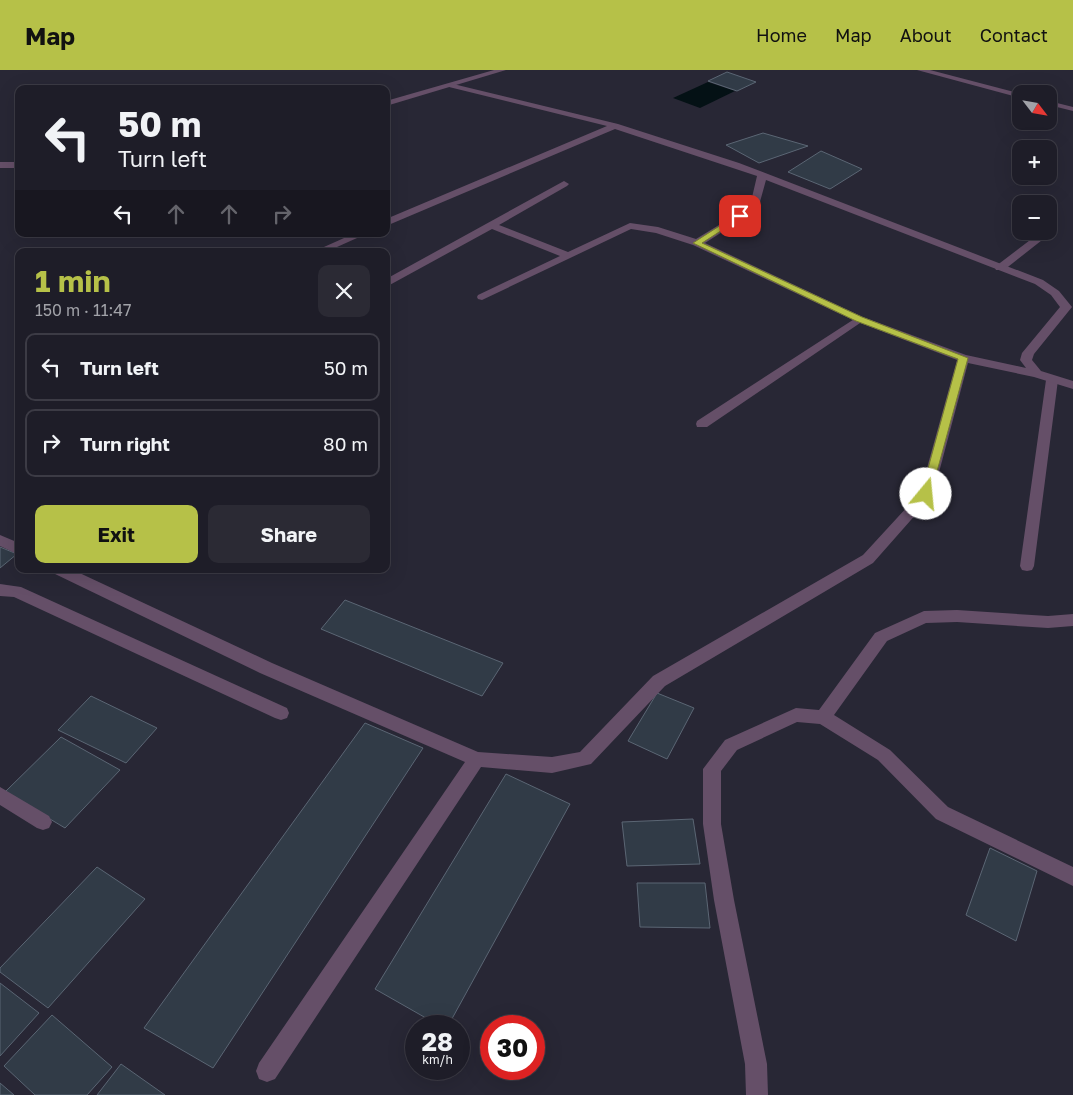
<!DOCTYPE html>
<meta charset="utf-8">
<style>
body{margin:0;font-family:"Golos Text",sans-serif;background:#2b2a34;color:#f1f3f6;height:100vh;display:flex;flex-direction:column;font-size:19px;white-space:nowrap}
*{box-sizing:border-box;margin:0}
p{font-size:16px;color:#a1a2a8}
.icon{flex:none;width:28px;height:28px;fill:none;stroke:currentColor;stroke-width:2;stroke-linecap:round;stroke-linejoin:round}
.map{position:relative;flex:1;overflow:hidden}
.details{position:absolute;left:15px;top:178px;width:375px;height:325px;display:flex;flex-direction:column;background:#1e1d28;border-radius:10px;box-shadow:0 5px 20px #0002,0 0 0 1px #3c3b45}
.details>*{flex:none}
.banner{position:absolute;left:15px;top:15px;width:375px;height:152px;border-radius:10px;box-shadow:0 5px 20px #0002,0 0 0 1px #3c3b45;background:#1e1d28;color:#f1f3f6;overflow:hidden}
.needle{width:32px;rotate:121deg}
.fabs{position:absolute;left:1012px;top:15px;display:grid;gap:10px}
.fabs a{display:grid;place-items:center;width:45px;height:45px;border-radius:10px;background:#1e1d28;box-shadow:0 5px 20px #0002,0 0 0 1px #3c3b45;font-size:25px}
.speed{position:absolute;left:405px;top:945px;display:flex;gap:10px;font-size:25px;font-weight:700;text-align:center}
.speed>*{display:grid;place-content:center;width:65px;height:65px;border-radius:50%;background:#1e1d28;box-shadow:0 5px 20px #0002,0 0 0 1px #3c3b45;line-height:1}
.speed small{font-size:12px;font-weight:400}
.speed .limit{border:8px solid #d22;background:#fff;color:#111}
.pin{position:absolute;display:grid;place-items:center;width:42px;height:42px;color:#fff;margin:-21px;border-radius:10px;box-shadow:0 2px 8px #0006}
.me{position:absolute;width:55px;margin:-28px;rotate:17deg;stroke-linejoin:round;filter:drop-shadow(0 0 4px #0008)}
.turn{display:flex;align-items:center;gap:18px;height:105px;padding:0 20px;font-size:22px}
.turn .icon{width:65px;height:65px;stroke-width:2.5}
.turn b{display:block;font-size:35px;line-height:42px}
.lanes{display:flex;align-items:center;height:48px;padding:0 20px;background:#0003;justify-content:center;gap:25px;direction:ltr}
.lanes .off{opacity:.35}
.round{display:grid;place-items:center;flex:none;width:52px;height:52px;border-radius:10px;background:#2b2a34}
.headline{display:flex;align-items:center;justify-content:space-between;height:85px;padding:0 20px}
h1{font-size:30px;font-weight:700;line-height:38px;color:#b6c148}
.action{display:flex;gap:10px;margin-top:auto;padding:10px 20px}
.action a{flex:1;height:58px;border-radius:10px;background:#b6c148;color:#111;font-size:20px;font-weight:700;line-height:58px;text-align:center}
.action a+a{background:#2b2a34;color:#f1f3f6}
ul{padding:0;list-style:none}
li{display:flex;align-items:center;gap:15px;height:68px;margin:0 10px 8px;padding:0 10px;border:2px solid #3c3b45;border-radius:10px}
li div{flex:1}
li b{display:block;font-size:19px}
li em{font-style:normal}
header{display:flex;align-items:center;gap:30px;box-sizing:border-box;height:70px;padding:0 25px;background:#b6c148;color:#111}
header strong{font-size:24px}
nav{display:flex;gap:28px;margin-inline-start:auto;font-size:18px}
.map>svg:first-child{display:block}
</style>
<header>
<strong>Map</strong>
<nav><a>Home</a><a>Map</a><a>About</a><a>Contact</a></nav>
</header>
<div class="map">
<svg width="1073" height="1025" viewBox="0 0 1073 1025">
<rect width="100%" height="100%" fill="#282735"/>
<path fill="#041115" d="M708,12L735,21L700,38L673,28Z"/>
<path fill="#313b47" stroke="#5b6674" d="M727,2L756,12L737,21L708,11Z
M763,63L808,76L759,93L726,75Z
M821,81L862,99L830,119L788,102Z
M0,477L17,484L0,498Z
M345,530L503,593L482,626L321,559Z
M657,623L694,638L667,689L628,671Z
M91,626L157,658L126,693L58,660Z
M365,653L423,678L213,998L144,958Z
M61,667L120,700L65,758L5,722Z
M506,704L570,734L448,956H440L375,919Z
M693,749L700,794L627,796L622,752Z
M990,778L1037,801L1016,871L966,845Z
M97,797L145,829L48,938L0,902V898Z
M637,813H705L710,858L640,857Z
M0,913L39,943L0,986Z
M52,945L112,997L87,1025H35L4,996Z
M121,994L165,1025H97Z
M0,1013L14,1025H0Z"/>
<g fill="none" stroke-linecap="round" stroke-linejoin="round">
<path fill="#654f68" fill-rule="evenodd" d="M494,0H506L386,36V31Z
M917,0H930L1022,24L1021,28Z
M1049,31L1073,37V41L1049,35Z
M0,92H19V98H0Z
M1042,161H1049L1051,163L1004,200H996L995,198L996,196Z
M859,246L865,249L863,251L707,357H697L696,354L697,351Z
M1052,306L1058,310L1034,496L1032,500L1027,501L1022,500L1020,496L1046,310Z"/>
<path fill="#654f68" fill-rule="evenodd" d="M449,13L618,54L739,93L1043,210L1059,221L1072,237L1034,284L1032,290L1041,301L1073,311V319L1034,307L968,293L933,425L873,493L665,616L591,694L552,703L481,697L275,1009L267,1012L259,1009L256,1001L259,993L465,692L260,603L53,503L51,499H71L272,593L478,682L552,687L580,682L653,606L863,485L920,423L957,290L855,251L693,175L656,163L631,159L482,230L478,229L477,227L478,225L560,186L492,159L386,217V209L564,111L569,114L567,116L499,155L568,182L630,153L658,157L696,169L750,136L757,106L615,59L386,156V149L607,56L449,17ZM766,110L1035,214L1051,225L1060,237L1022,283L1020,290L1026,298L966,285L863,247L705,173L758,139Z
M353,164H366L328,181H315Z
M0,465L19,473V485L0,476Z
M0,514L21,517L287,638L289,643L287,648L281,650L275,648L14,527L0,526Z
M957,540L1048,546L1073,544V556L1048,558L957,552L926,553L887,571L834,645L890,680L948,737L1073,797V816L936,749L878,690L820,654L797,652L737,680L721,701V754L734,830L767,994L768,1025H746L745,994L714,830L703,754V699L725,670L796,638L819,640L875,563L924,541Z
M0,717L49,746L52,752L49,758L43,760L37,758L0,735Z"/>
</g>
<path fill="#b6c148" stroke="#767d2f" d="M738,144L744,146L702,173L862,247L968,288L930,427L926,428L921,424L958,289L856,251L693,173Z"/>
</svg>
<div class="fabs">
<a><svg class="needle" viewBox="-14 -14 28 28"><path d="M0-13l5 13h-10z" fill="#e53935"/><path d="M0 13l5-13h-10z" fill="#a1a2a8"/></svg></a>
<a>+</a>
<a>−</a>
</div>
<div class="speed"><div>28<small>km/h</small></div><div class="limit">30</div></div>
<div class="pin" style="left:740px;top:146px;background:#d93025"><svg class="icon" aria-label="arrive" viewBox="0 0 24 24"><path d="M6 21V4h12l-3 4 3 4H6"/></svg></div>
<svg class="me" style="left:926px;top:424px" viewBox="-20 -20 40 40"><circle r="19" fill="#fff"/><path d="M0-13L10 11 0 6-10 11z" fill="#b6c148"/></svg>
<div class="banner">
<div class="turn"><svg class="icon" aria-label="left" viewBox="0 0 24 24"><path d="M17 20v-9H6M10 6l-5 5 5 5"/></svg><div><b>50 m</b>Turn left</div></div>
<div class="lanes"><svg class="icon" aria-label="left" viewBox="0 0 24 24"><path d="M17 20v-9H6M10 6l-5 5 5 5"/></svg><svg class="icon off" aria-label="ahead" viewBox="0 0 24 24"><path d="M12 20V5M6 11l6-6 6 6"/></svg><svg class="icon off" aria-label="ahead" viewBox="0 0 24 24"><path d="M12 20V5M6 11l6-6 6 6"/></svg><svg class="icon off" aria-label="right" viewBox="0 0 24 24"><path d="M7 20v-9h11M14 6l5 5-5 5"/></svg></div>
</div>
<section class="details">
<div class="headline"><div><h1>1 min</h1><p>150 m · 11:47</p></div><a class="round"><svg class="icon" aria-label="close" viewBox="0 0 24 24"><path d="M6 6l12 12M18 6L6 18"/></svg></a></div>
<ul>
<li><svg class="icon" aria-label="left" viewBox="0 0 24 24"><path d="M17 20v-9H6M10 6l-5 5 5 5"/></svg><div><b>Turn left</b></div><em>50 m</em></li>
<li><svg class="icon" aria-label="right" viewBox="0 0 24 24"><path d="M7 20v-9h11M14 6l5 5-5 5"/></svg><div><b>Turn right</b></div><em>80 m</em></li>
</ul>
<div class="action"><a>Exit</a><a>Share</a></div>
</section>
</div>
